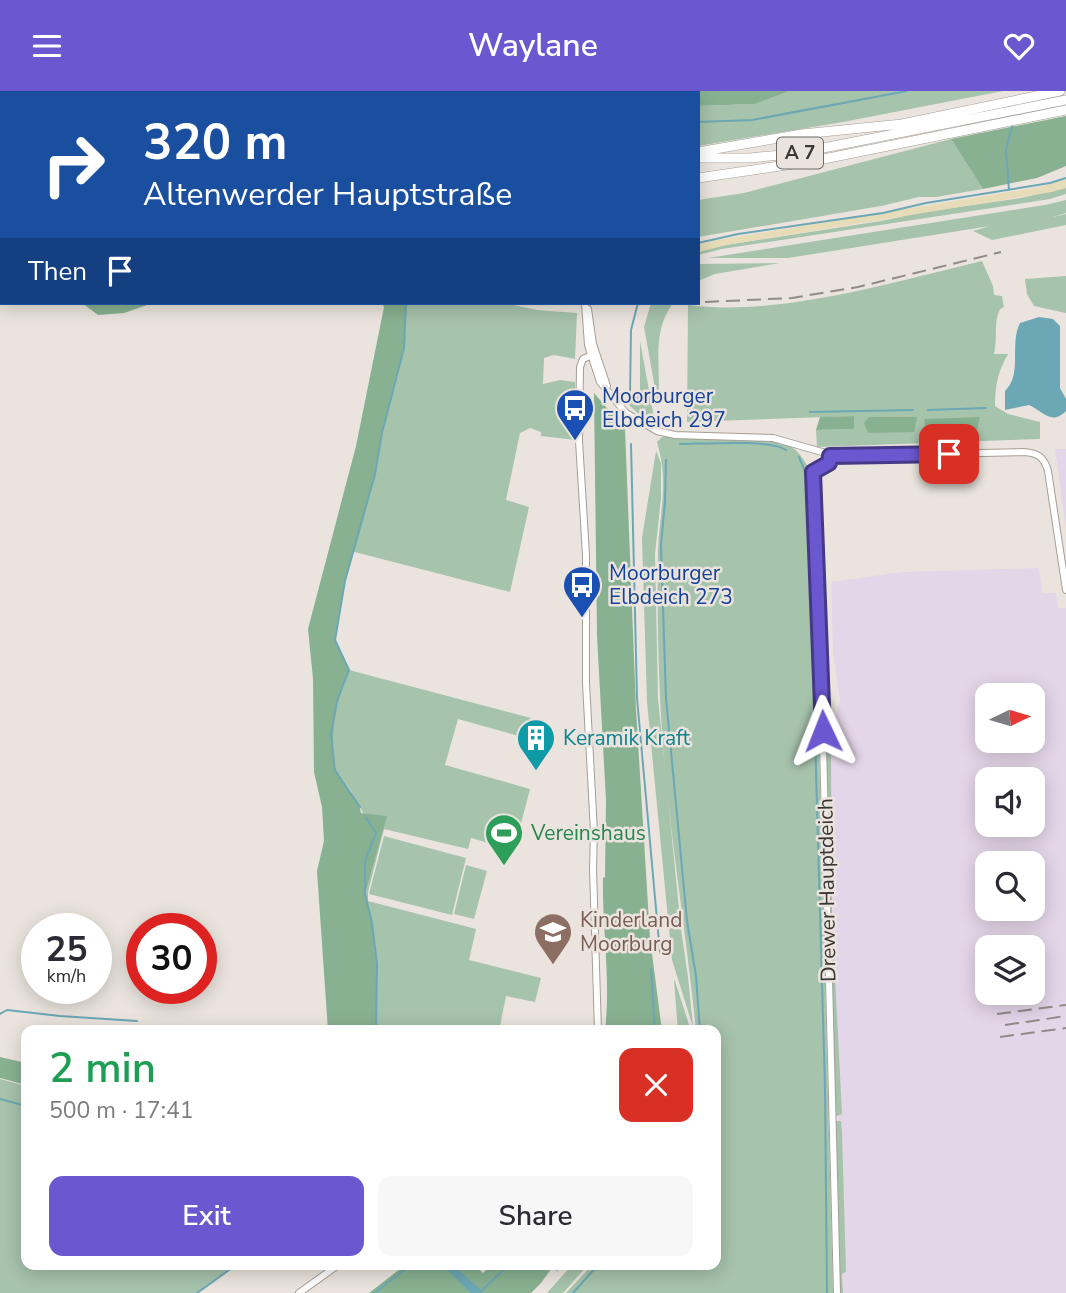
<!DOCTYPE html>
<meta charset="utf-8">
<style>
body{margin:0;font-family:"Nunito Sans",sans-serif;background:#f7f7f7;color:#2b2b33;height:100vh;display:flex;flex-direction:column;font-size:26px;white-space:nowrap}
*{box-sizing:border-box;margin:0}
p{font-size:23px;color:#7c7c81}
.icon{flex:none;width:38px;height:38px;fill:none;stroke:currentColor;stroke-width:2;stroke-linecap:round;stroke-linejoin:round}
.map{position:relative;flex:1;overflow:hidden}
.details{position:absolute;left:21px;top:934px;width:700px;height:245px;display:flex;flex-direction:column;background:#fff;border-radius:14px;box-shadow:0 4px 18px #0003}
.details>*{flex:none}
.hud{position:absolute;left:0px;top:0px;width:700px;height:214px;box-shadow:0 4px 18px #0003;background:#1a4fa0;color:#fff;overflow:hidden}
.needle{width:46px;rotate:85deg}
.controls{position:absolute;left:975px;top:592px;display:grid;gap:14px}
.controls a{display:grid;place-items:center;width:70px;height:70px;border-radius:14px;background:#fff;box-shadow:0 4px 18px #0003;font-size:35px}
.speed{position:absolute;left:21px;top:822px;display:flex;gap:14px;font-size:35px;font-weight:700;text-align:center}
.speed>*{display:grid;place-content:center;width:91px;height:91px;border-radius:50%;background:#fff;box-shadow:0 4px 18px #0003;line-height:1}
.speed small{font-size:18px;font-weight:400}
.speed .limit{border:10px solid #d22;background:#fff;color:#111}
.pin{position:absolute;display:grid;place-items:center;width:60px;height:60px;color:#fff;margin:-30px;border-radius:14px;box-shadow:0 4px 10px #0006}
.me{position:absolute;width:77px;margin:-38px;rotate:358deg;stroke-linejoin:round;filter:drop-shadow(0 0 5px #0008)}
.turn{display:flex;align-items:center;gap:24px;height:147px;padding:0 28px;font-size:32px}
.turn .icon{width:91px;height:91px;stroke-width:2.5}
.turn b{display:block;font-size:49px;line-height:60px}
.then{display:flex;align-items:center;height:66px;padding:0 28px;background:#0003;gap:14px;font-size:26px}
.round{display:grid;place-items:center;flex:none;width:74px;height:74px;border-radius:14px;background:#f7f7f7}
.summary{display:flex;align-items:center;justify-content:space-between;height:119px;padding:0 28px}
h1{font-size:42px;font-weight:600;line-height:52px;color:#1e9e55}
.primary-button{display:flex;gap:14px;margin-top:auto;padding:14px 28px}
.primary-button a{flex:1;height:80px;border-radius:14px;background:#6b57d0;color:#fff;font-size:28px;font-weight:600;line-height:80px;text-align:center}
.primary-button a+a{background:#f7f7f7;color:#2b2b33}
header{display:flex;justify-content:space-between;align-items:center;height:91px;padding:0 28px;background:#6b57d0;color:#fff;font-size:32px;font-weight:600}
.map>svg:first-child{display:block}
</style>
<header><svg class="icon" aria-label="menu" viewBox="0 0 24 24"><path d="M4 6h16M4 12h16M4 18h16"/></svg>Waylane<svg class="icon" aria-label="heart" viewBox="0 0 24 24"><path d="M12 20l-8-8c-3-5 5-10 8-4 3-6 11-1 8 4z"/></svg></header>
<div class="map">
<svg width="1066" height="1202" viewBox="0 0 1066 1202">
<rect width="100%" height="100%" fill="#ebe4de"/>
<path fill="#e4d6e9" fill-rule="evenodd" d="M1055,358H1066V437Z
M1039,477L1042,502H1056L1058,517H1066V1202H843L828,660L846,657L845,648L837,645L832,637L840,610L833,560L831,491L902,481ZM987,604H1032V649H987ZM987,688H1032V733H987ZM987,772H1032V817H987ZM987,856H1032V901H987Z"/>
<path fill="#a6c3ac" d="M790,0H1003L843,31L698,55V15L755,13Z
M951,48L983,98L936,106H919L881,115L698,146V109L744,102Z
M1066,97V103L1050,108L722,158L698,164V161L726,154L881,130L924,121L1021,107Z
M1066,109V122L1053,126L1066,123V134L992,149L973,140L990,135L788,167H708L1045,114Z
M982,170L993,195L994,204L1002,205L1004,216L1000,218C993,233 998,247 994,263H1008C998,281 995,294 995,315L1008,323L1040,331V348L817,356L816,339L854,338V325L687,331L688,214C778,226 893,191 982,170Z
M780,172L715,183L698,190V173Z
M1066,185V222L1034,215L1027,203L1025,188Z
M391,212H505L537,219L577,222L575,268L554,264L544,267L543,293L560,289L575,291L576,349L541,345V341L530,337L520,342L506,409L529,416L510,501L339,457Z
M651,212H673C650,243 662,278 658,314L644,236Z
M640,250L655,332L641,325L629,314V303H640Z
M662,346C688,346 771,345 790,355C801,362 808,374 812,386L833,1202H566L592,1174H716V940H696C685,829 665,718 660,606C658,560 657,513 658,467C658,425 670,395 657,351Z
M656,360L661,372V407L655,463L658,607L681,838L688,886L693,936L672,869L647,611L642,447Z
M349,579L531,627L526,647L458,628L445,674L530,698L514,759L471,747L468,758L384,738L368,801V810L476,838L469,869L541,887L535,911L506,905L499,940H376L377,873L372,832L365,803L366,727L351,700L336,679L331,644L337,610Z
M825,659L831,663L832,826L842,1023L837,1025L834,1024Z
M384,745L466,767L452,824L369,803Z
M466,774L487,780L474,828L454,823Z
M674,889L675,890L691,940H678Z
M0,988L26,995V1174H236L197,1202H0Z
M835,1030H841L842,1042L846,1181L842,1183L843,1202H839Z
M572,1174H588L563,1202H547Z"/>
<path fill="#88b191" d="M631,0H790L755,13L698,15V2Z
M1066,25V75L1037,87L983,98L951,48Z
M82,212H153L124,222L98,224Z
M382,212H406L404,257L382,342L375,383L345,490L335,549L349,579C338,607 330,633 334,664C334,669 334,675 336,680C343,695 359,705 361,722L387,725L365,803L372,832L377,873L376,940H328L317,780L324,750L322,716L314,681L313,588L308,538L356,355L384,216Z
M594,302L625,338L636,618L650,847L662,940H605C611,888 602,838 603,787L605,786L606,709L597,545Z
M854,325V338L816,339L820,326Z
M869,326H917L914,341L868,342L864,332Z
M980,326L977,339C963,343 940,345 926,339L924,328Z
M0,966L26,972V994L0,987Z
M405,1174H475L483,1182L491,1174H554L541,1192L531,1202H369Z"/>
<path fill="#e6dcb7" d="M1066,88V97L1052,101L726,154L698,161V154L718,149L1040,96Z"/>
<path fill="#6ca7b5" d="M1039,226L1053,228L1060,235V297L1066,308V320C1051,335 1043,320 1029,314L1005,319V300C1023,283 1009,254 1020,232Z
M442,1174H453L483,1201L471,1202Z"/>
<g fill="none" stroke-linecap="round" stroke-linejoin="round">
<path stroke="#6ca7b5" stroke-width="2" d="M418,1L440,0
M698,31L752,29L907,0
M0,42H2
M1009,99L1006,59L1013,32
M698,152L738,143L883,122L926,112L1050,92L1066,87
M0,200H2
M630,305L631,239L638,212
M928,319L986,317
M810,321L913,319
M631,353L637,607L660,862
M680,353C701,353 772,348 786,359
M799,366L804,378L808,399L825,997L827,1202
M666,369L665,410L661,454L666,607L687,830L696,885L700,940
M360,716L335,679L331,644L337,610L349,579L335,549L345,490L375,383L382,342L404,257L406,212
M366,727L376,742L365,770V803L372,832L377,873L376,940
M651,878L655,940
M0,923L7,919L60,925L137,930
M0,1008L26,1015
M557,1179L561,1174
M197,1202L236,1174
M374,1202L411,1174
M479,1202L509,1174
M573,1202L598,1174"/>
<defs>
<path id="minor" d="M587,0V2
M585,212L588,254L600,291L626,322L657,340L675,344L773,347L836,365L1024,361C1038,362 1044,366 1048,380L1066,499
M588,218L593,253L607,295
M594,256L590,265L583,268L580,276L579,350L586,464V592L594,741L593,778L598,940
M830,365L829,372L813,381L822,614L837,1202
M299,1202L338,1174"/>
<path id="highway" d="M698,61L802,43L902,33L1060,0
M698,67H749L793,63L1066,9
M698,87L814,70L1066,19
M0,142H2
M0,163H2"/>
</defs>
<use href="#minor" stroke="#a49e98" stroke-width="8"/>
<use href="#highway" stroke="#a49e98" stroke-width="10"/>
<use href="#minor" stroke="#fff" stroke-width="6"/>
<use href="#highway" stroke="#fff" stroke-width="9"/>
<path stroke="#908b87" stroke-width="2" stroke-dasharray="14 7" stroke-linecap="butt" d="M705,211L792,207L858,196L1001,161
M997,923L1066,914
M1005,934L1066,925
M1000,946L1066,937"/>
</g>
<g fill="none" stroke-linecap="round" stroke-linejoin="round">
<defs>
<path id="route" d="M823,640L813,381L829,372L830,365L949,363"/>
</defs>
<use href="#route" stroke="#463987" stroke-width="18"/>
<use href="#route" stroke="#6b57d0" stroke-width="12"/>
</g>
<defs>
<symbol id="bus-pin" viewBox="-11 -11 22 30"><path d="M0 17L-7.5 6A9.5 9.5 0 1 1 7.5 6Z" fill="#1a4fb4" stroke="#ebe4de"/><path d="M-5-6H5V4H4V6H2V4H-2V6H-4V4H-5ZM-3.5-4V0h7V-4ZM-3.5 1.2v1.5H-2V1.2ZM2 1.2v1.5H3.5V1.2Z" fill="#fff"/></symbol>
<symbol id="building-pin" viewBox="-11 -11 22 30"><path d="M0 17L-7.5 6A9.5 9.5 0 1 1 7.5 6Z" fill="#0f9aa8" stroke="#ebe4de"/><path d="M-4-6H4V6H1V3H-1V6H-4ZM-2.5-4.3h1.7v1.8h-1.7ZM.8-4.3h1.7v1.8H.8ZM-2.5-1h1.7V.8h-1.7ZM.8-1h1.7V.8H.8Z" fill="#fff"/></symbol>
<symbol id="stadium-pin" viewBox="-11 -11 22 30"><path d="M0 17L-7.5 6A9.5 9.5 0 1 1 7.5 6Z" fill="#2e9e5b" stroke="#ebe4de"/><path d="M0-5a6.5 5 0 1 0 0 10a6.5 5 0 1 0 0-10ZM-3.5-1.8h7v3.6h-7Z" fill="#fff"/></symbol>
<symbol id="school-pin" viewBox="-11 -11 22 30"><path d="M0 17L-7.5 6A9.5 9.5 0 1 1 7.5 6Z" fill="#8d6e63" stroke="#ebe4de"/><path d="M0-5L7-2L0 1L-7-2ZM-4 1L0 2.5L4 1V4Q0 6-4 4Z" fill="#fff"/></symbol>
</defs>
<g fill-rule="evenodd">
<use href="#bus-pin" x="553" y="295" width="44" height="60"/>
<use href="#bus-pin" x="560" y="472" width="44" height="60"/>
<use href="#building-pin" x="514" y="625" width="44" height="60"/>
<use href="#stadium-pin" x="482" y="720" width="44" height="60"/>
<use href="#school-pin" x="531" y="819" width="44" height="60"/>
</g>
<g text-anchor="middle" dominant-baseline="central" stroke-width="5" stroke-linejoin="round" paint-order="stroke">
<rect fill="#ebe4de" stroke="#6e6a67" stroke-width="2" x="777" y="46.5" width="46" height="31" rx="5"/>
<g font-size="19" font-weight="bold" fill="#393634">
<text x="800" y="62">A 7</text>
</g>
<g font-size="21" fill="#164399" stroke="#ebe4de" text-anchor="start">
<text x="602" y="305">Moorburger<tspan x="602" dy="24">Elbdeich 297</tspan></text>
<text x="609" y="482">Moorburger<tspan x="609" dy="24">Elbdeich 273</tspan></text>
</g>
<g font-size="21" fill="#0d838f" stroke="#ebe4de" text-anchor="start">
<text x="563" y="647">Keramik Kraft</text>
</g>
<g font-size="21" fill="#27864d" stroke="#ebe4de" text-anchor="start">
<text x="531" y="742">Vereinshaus</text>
</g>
<g font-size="21" fill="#393634" stroke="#ebe4de">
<text transform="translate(827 799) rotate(-91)">Drewer Hauptdeich</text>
</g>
<g font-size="21" fill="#785e54" stroke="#ebe4de" text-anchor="start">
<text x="580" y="829">Kinderland<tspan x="580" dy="24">Moorburg</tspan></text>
</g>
</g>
</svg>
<div class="controls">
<a><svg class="needle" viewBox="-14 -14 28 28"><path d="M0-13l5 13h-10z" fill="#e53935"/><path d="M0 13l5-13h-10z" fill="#7c7c81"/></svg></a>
<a><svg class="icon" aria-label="sound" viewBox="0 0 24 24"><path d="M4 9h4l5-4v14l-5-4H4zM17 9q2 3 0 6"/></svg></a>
<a><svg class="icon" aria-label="search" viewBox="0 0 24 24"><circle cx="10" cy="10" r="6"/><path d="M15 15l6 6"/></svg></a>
<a><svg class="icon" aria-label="layers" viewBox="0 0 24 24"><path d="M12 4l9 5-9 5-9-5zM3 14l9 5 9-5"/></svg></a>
</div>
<div class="speed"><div>25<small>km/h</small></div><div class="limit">30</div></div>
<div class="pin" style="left:949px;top:363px;background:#d93025"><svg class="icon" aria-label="arrive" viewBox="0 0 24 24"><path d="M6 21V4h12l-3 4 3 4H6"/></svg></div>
<svg class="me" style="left:823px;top:640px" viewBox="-20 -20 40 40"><path d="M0-17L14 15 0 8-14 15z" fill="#6b57d0" stroke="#fff" stroke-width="4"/></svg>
<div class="hud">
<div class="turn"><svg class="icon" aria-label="right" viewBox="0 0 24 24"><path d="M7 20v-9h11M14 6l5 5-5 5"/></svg><div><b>320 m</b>Altenwerder Hauptstraße</div></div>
<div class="then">Then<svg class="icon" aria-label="arrive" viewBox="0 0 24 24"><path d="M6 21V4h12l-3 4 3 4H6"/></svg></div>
</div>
<section class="details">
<div class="summary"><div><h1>2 min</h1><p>500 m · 17:41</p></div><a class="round" style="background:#d93025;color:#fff"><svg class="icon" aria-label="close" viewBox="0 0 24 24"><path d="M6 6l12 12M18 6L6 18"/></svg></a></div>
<div class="primary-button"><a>Exit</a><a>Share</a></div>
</section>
</div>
